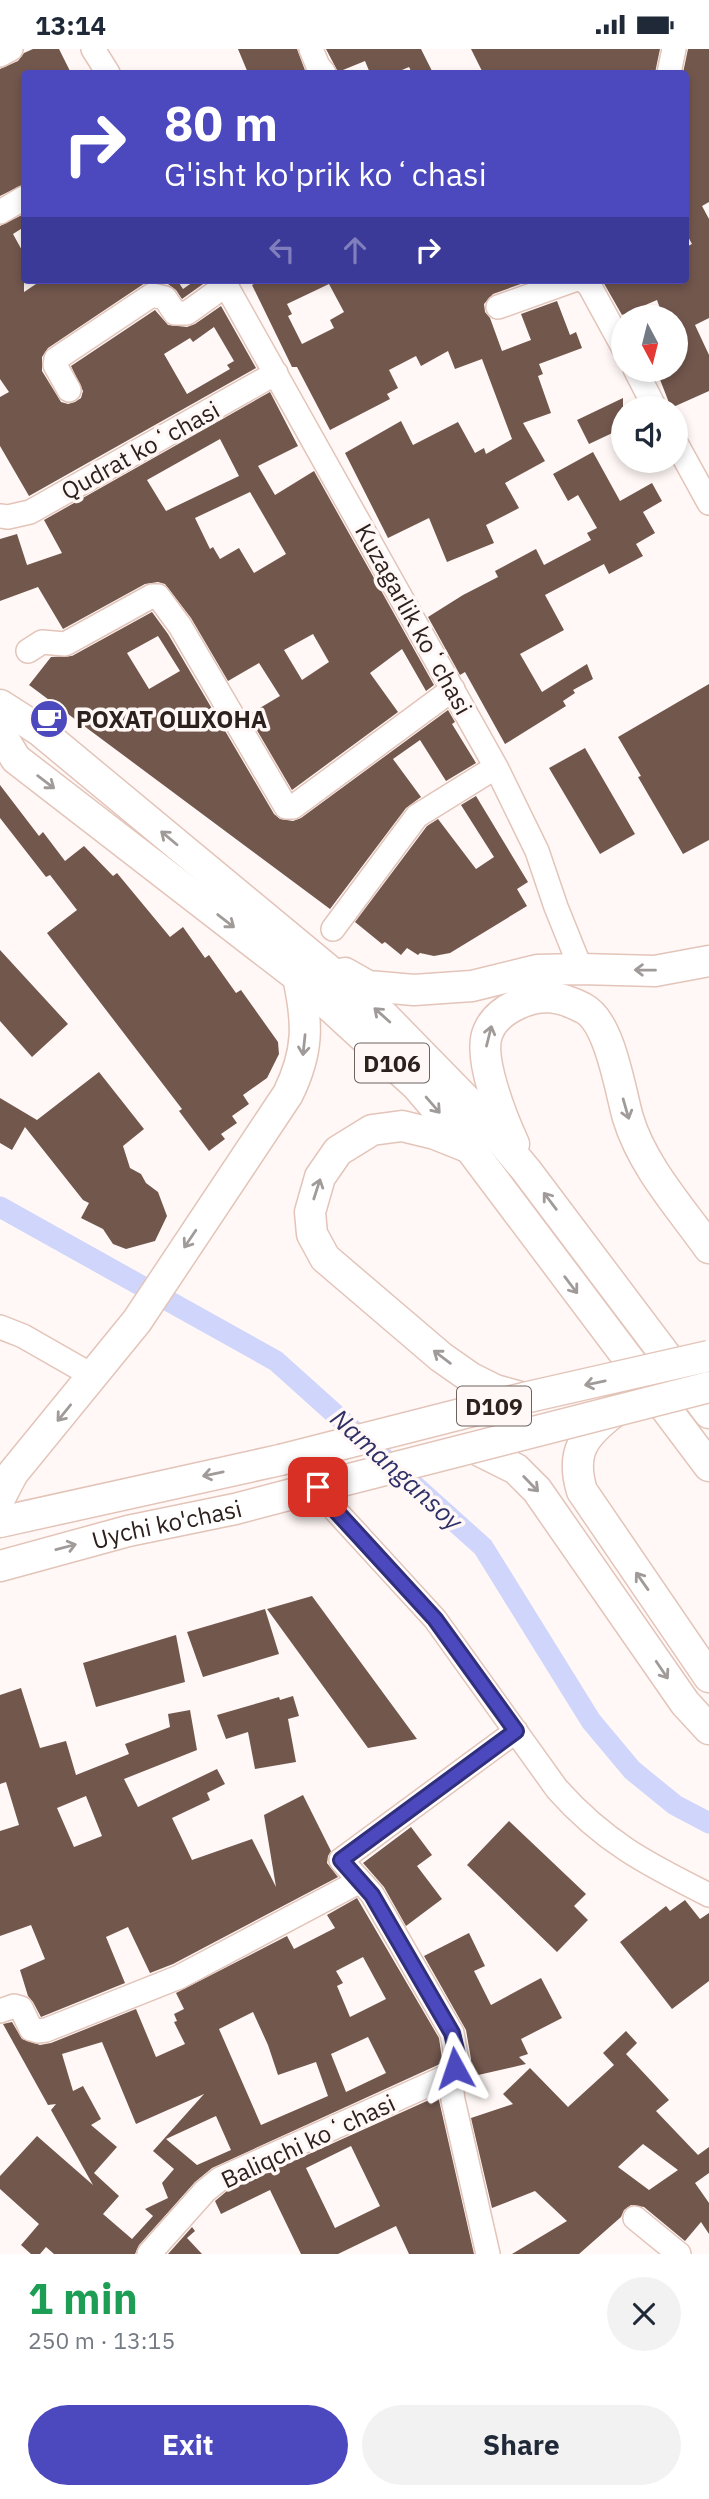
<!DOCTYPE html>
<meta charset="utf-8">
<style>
body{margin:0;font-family:"IBM Plex Sans",sans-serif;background:#f2f2f3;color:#1f2937;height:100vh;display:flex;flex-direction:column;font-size:26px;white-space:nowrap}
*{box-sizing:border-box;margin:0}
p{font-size:23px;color:#747a83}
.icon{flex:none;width:38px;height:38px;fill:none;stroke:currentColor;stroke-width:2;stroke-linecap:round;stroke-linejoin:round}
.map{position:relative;height:2205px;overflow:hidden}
.sheet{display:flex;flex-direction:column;background:#fff;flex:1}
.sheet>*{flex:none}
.top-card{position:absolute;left:21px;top:21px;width:668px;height:214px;border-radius:7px;box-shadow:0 4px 10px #0003;background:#4c49bf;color:#fff;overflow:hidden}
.needle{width:46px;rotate:173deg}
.buttons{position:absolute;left:611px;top:256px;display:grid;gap:14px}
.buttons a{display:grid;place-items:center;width:77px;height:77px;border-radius:50%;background:#fff;box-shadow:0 4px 10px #0003;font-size:35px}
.pin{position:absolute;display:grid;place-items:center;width:60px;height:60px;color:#fff;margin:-30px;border-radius:14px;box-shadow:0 4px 10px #0006}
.me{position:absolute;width:77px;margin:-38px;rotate:355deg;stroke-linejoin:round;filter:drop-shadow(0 0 5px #0008)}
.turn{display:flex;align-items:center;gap:24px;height:147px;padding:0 28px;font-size:32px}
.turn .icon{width:91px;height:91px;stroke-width:2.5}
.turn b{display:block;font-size:49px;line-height:60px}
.lanes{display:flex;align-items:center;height:66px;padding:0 28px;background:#0003;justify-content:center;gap:35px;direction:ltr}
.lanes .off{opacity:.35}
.round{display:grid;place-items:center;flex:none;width:74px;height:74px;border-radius:37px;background:#f2f2f3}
.summary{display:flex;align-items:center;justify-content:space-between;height:119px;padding:0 28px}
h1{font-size:42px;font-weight:700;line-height:52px;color:#1e9e55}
.button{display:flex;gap:14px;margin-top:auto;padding:14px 28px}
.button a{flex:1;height:80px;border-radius:42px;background:#4c49bf;color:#fff;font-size:28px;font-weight:700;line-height:80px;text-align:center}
.button a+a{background:#f2f2f3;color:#1f2937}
.status{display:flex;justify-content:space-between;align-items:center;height:49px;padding:0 35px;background:#fff;direction:ltr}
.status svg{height:19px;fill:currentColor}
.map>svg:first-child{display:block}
</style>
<div class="status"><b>13:14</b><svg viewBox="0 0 49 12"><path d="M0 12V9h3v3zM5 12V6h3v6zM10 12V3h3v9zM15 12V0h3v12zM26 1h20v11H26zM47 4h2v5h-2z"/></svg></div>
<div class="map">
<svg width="709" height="2205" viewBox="0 0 709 2205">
<rect width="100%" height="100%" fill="#fff8f6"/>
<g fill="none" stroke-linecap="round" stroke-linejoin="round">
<path stroke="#d0d6fb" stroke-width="21" d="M0,1158L276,1312L483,1498L591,1672L632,1721L675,1756L709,1774"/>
</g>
<path fill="#72574d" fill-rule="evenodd" d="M33,0H59L71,24H24V135L0,147V20L18,12L24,4Z
M238,0H297L306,24H248Z
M326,0H421L433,24H412L409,18L395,24H370L365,12L338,23Z
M471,0H660L655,24H483Z
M688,0H709V153L702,157L709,170V269L695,276L709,306V342L671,359L656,320H676V268H663L657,251L622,266L602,231H686V198L692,195L686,184V24H683Z
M24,165V178L13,185L24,205V243L42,231H177L183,240L196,231H200L203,235L182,250L176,241L168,235L155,232L145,234L48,299L42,308V322L61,353L68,355L75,353L81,349L83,342L71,317L155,261L168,276L187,278L195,275L221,257L256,319L29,447L0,397V348L9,343L0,330V177ZM214,278L234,312L227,316L230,320L187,345L164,305L190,289L193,293Z
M261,231H532L493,245L484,255L485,263L490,269L502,302L531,291L521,265L557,252L570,286L576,283L582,299L539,315L543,325L538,327L551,364L523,374L545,412L505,434L519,459L486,476L494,494L447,513L429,469L388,489L345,404L401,372L413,396L458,373L475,404L484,399L486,405L512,390L482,310L455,320L448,302L421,317L416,307L389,321L398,339L387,345L390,350L330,381L297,318H292L252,236ZM329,235L344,263L330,271L334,279L302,295L288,267L292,265L287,255Z
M270,343L298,397L258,417L275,446L314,422L434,636L426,642L402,600L370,624L398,663L292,741L248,666L280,647L259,614L228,632L191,569L165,535L158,533L145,535L63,580L38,538L0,552V490L17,485L27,516L62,504L44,471ZM220,390L239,427L166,462L147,431ZM250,443L286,505L254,524L239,499L220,510L213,498L210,500L195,469ZM313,585L329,613L302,631L284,601Z
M623,349V379L589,395L577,371Z
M593,403L620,452L652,434L662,452L643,463L655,484L636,495L643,507L609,525L604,515L545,546L564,581L520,605L542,643L587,615L593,630L573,641L575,644L563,652L566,657L505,695L465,623L460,626L428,568L463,546L498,528L495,522L536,500L544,516L591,491L587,484L597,479L578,446L568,452L553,425Z
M152,563L168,585L274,765L280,770L293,772L301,769L448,661L455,673L452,675L476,714L446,732L420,691L393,710L421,748L406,759L330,860L29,636L51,608L72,607ZM158,587L180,622L149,640L127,604Z
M709,635V791L683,805L638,728L641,727L618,688Z
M585,699L635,785L600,805L549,719Z
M0,736L39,787L43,783L65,812L84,797L113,827L117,824L170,888L183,878L205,909L209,906L236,944L241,941L278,993L279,1005L267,1029L243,1046L249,1055L232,1067L237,1074L221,1085L225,1090L209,1102L179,1062L182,1060L47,884L77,861L50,826L46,828L0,769Z
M476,747L528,833L517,840L527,857L450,904L434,907L420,904L418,906L407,899L401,906L385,893L382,895L355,873L427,777L438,770L476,820L494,808L461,756Z
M0,901L68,975L32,1008L0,972Z
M99,1023L144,1080L123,1097L130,1119L141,1125L146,1134L158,1143L167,1167L155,1192L126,1200L113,1195L103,1180L81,1169L89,1154L83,1151L25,1078L12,1101L0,1094V1049L37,1071Z
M312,1547L417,1690L368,1699L267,1560Z
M265,1560L279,1605L203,1628L187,1583Z
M176,1586L185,1633L96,1658L83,1614Z
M21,1639L40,1699L66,1692L76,1726L129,1705L125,1695L170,1678L168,1665L190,1661L197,1701L124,1730L138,1758L217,1720L225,1735L207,1744L210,1751L172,1769L192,1811L252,1790L276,1838L264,1766L303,1746L331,1802L328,1807L327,1814L338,1828L173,1915L150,1924L128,1878L106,1888L125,1934L41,1968L33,1953L28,1947L20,1921L45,1910L31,1876L0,1887V1782L19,1776L6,1733L0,1735V1646ZM86,1747L102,1787L74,1798L57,1759Z
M293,1647L299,1667L288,1670L296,1713L255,1720L248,1683L226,1690L217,1666L279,1648L280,1651Z
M509,1772L586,1845L574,1857L588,1871L557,1903L467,1816Z
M411,1778L432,1806L417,1817L442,1850L406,1877L384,1838L363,1814Z
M357,1849L439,1989L442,2010L440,2015L212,2119L195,2133L139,2196L135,2205H54L46,2198L40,2205H31L21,2196L39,2175L0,2140V2127L37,2087L93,2136L51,2061L56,2055L48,2056L3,1975L12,1973L22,1990L40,1996L51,1994L136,1960L156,2008L185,1995L174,1973L177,1972L174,1965L184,1960L176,1944L287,1887L294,1900L335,1879L327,1866ZM363,1908L386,1950L350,1968L337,1937L343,1934L336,1922ZM253,1963L268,1996L278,2026L316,2013L328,2047L261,2076L219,1980ZM368,1988L386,2024L346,2043L331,2005ZM102,1993L136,2075L204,2045L153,2102L174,2120L162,2134L168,2149L145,2160L153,2167L132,2190L103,2165L119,2147L94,2124L117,2098L91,2076L101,2070L83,2037L73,2042L62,2005ZM216,2067L231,2101L197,2116L166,2090Z
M685,1851L700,1870L709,1864V1932L672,1960L620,1893L666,1857L670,1862Z
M469,1884L485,1917L474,1922L491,1956L541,1929L562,1969L521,1990L528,2005L519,2008L526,2015L465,2029L471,2010L466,1981L424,1907Z
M626,1982L637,1994L626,2005L669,2051L656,2062L698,2106L709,2098V2124L695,2134L709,2154V2185L701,2173L685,2192L644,2158L631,2156L624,2161L621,2168L579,2205H512L567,2172L535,2142L492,2159L471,2069L513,2055L503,2045L530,2019L568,2058L614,2016L603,2004ZM643,2095L678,2121L649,2141L618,2118Z
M438,2047L474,2205H409L396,2177L338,2205H301L270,2141L221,2165L215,2152L227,2142ZM351,2097L380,2157L335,2179L306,2119Z
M192,2178L195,2182L187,2189L202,2205H168Z"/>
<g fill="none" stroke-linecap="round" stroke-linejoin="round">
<defs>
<path id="minor" d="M93,0L108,24
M311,0L318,17L324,24
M0,6L11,0
M669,24L674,0
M0,163L24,149
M223,231L496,718L537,802L556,858L581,920
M582,231L589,236L623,298
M498,258L574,231
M635,320L655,359
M69,341L55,316L56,310L152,246L165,249L175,264H187L226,236
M676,394L709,454
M0,467L8,468L30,463L276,324
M28,602L42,593L65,595L152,547H158L180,577L286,758H293L453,640
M333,880L417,767L496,718
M0,1278L23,1287L93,1327
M318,1438L336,1462L435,1570L557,1740C604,1793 647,1815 709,1846
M0,1962L14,1957L21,1959L31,1980L38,1982L46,1981L179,1928L360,1832
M635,2169L679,2205
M149,2205L205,2142L220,2130L450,2026
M488,2205L453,2051L450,2026L457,2012L452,1984L372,1845L341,1811L516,1682"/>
<g id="major">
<path d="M0,656L39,681L384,967L475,1060L526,1121L709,1364"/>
<path d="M0,684L16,710L298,928L417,1037L469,1098L709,1417"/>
<path d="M345,924L368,937L414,941L472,937L537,921L581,920L655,922L709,912"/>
<path d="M514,1095C503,1071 477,1008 488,983C493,970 505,961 518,955C541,944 560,947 583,959C610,972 620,1041 628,1069C643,1118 680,1158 709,1199"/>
<path d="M465,1097L435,1085L402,1077L372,1081L338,1102L320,1128L310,1163L312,1185L325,1209L441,1308L471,1329L495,1341L524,1349"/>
<path d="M614,1363C584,1386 570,1403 582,1442L709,1628"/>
<path d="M474,1399L516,1420L537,1441L685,1654L709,1680"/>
<path d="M0,1449L13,1424L137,1272L288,1045C309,1002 308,974 298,928"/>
<path d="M0,1473L280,1411"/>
<path id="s1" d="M0,1517L128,1482L235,1460L334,1434"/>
</g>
</defs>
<use href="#minor" stroke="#e3c4b9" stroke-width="26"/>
<use href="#major" stroke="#e3c4b9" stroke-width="33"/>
<use href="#minor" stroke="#fff" stroke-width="23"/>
<use href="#major" stroke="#fff" stroke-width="30"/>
<defs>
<path id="major-bridge" d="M280,1411L524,1349L709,1307
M334,1434L709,1338"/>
</defs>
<use href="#major-bridge" stroke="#e3c4b9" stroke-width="33" stroke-linecap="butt"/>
<use href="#major-bridge" stroke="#fff" stroke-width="30"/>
</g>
<defs><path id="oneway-shaft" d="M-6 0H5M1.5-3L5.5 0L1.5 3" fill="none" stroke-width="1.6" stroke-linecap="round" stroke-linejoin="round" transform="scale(1.75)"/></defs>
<g stroke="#a09b99">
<use href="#oneway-shaft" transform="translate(46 733) rotate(37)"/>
<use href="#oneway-shaft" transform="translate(169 789) rotate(-140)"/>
<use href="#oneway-shaft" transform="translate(226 872) rotate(38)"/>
<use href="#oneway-shaft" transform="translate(645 921) rotate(-179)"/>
<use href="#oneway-shaft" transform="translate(382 966) rotate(-138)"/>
<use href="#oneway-shaft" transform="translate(489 987) rotate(-76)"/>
<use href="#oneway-shaft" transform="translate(304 996) rotate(96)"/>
<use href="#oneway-shaft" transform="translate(433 1056) rotate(49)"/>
<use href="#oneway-shaft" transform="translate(626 1060) rotate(74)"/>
<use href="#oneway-shaft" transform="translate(317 1140) rotate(-72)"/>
<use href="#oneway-shaft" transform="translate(550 1152) rotate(-127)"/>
<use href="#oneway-shaft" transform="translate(190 1190) rotate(124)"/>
<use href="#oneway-shaft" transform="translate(571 1236) rotate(53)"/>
<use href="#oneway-shaft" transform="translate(442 1308) rotate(-143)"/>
<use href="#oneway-shaft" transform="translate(595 1334) rotate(168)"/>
<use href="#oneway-shaft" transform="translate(64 1364) rotate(129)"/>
<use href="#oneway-shaft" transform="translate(213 1425) rotate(168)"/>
<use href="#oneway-shaft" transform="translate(531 1435) rotate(46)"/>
<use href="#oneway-shaft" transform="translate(66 1498) rotate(-15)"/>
<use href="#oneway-shaft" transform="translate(642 1532) rotate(-125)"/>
<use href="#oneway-shaft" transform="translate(662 1621) rotate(56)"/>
</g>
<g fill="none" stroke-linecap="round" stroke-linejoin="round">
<defs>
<path id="route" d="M318,1438L336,1462L435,1570L516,1682L341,1811L372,1846L452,1984L457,2005L455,2019"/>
</defs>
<use href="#route" stroke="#312f7c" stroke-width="18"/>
<use href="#route" stroke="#4c49bf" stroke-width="12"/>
</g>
<defs>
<symbol id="cafe-disc" viewBox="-11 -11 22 22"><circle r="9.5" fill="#4c49bf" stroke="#fff8f6"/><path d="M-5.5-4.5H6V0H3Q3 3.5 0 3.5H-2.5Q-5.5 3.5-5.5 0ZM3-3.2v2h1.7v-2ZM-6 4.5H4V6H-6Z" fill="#fff"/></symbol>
</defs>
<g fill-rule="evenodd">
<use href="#cafe-disc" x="27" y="648" width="44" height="44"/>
</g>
<g text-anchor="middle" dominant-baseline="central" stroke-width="7" stroke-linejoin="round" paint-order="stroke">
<g fill="#fff8f6" stroke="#6c625e" stroke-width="2">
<rect x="355" y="994.5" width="74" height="39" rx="5"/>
<rect x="457" y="1337.5" width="74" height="39" rx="5"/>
</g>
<g font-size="23" font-weight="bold" fill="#2d211d">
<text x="392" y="1014">D106</text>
<text x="494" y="1357">D109</text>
</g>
<g font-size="24" fill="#2d211d" stroke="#fff8f6">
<text transform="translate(140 401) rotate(-29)">Qudrat koʻchasi</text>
<text transform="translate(414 570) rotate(61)">Kuzagarlik koʻchasi</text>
<text stroke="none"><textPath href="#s1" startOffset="172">Uychi ko'chasi</textPath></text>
<text transform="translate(308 2092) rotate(-25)">Baliqchi koʻchasi</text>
</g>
<g font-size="24" font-weight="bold" fill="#2d211d" stroke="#fff8f6" text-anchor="start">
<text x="76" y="670">РОХАТ ОШХОНА</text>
</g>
<g font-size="26" font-style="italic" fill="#2e3067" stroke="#fff8f6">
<text transform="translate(397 1420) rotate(42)">Namangansoy</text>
</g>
</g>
</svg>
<div class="buttons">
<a><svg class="needle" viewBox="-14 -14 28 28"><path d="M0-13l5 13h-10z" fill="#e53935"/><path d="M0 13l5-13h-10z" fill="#747a83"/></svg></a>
<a><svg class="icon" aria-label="sound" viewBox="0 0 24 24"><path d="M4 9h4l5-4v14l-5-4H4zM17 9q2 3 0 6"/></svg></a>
</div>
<div class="pin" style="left:318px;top:1438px;background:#d93025"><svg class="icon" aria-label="arrive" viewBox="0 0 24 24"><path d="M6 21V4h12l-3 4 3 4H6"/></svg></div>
<svg class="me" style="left:455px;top:2019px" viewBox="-20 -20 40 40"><path d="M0-17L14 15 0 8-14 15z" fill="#4c49bf" stroke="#fff" stroke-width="4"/></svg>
<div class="top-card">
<div class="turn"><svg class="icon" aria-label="right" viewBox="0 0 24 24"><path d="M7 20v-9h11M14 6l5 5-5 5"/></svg><div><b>80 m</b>G'isht ko'prik koʻchasi</div></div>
<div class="lanes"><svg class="icon off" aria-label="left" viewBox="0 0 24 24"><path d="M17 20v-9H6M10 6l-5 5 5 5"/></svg><svg class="icon off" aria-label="ahead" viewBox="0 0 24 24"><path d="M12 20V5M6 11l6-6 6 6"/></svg><svg class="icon" aria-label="right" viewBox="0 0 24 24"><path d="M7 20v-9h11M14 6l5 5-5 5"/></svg></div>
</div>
</div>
<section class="sheet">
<div class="summary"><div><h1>1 min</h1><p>250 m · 13:15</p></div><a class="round"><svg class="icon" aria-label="close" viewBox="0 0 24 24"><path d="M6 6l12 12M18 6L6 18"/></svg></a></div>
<div class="button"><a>Exit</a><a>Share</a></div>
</section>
